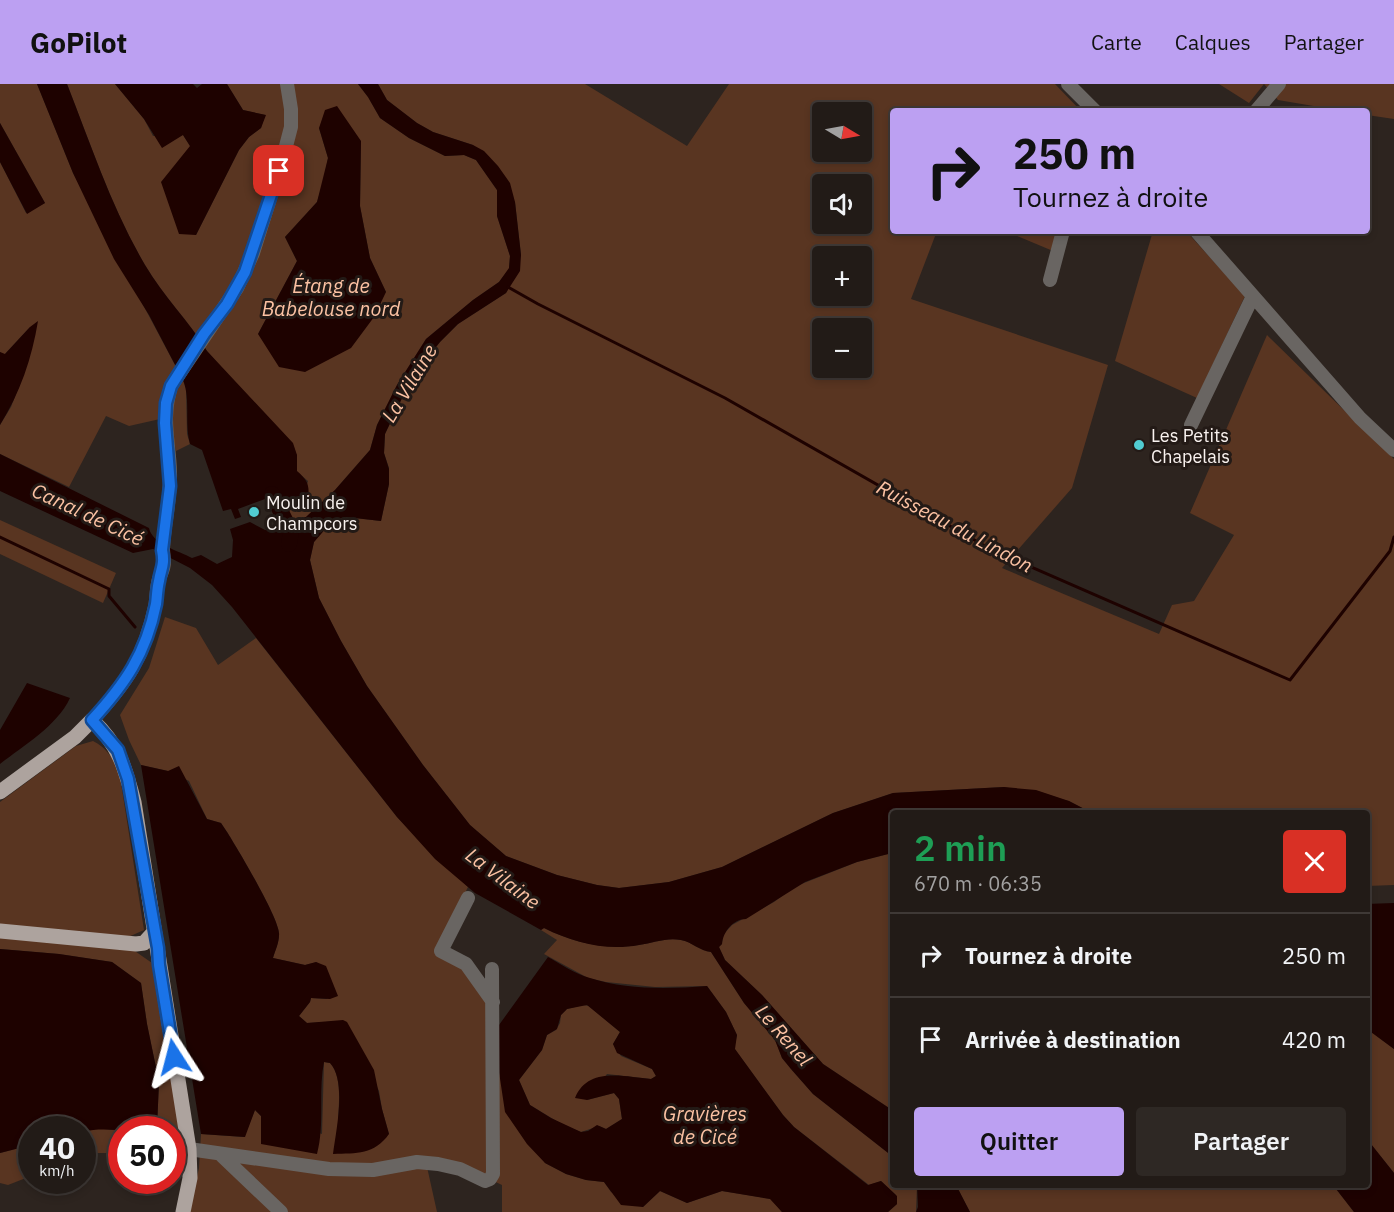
<!DOCTYPE html>
<html lang="fr">
<meta charset="utf-8">
<style>
body{margin:0;font-family:"IBM Plex Sans",sans-serif;background:#2e2824;color:#f1f3f6;height:100vh;display:flex;flex-direction:column;font-size:22px;white-space:nowrap}
*{box-sizing:border-box;margin:0}
p{font-size:20px;color:#a2a1a1}
.icon{flex:none;width:33px;height:33px;fill:none;stroke:currentColor;stroke-width:2;stroke-linecap:round;stroke-linejoin:round}
.map{position:relative;flex:1;overflow:hidden}
.panel{position:absolute;left:890px;top:726px;width:480px;height:378px;display:flex;flex-direction:column;background:#221b17;border-radius:6px;box-shadow:0 3px 9px #0003,0 0 0 2px #3f3936}
.panel>*{flex:none}
.banner{position:absolute;left:890px;top:24px;width:480px;height:126px;border-radius:6px;box-shadow:0 3px 9px #0003,0 0 0 2px #3f3936;background:#bca0f2;color:#111;overflow:hidden}
.needle{width:39px;rotate:100deg}
.tools{position:absolute;left:812px;top:18px;display:grid;gap:12px}
.tools a{display:grid;place-items:center;width:60px;height:60px;border-radius:6px;background:#221b17;box-shadow:0 3px 9px #0003,0 0 0 2px #3f3936;font-size:30px}
.speed{position:absolute;left:18px;top:1032px;display:flex;gap:12px;font-size:30px;font-weight:700;text-align:center}
.speed>*{display:grid;place-content:center;width:78px;height:78px;border-radius:50%;background:#221b17;box-shadow:0 3px 9px #0003,0 0 0 2px #3f3936;line-height:1}
.speed small{font-size:15px;font-weight:400}
.speed .limit{border:9px solid #d22;background:#fff;color:#111}
.pin{position:absolute;display:grid;place-items:center;width:51px;height:51px;color:#fff;margin:-26px;border-radius:12px;box-shadow:0 3px 9px #0006}
.me{position:absolute;width:66px;margin:-33px;rotate:351deg;stroke-linejoin:round;filter:drop-shadow(0 0 4px #0008)}
.turn{display:flex;align-items:center;gap:21px;height:126px;padding:0 24px;font-size:27px}
.turn .icon{width:78px;height:78px;stroke-width:2.5}
.turn b{display:block;font-size:42px;line-height:51px}
.round{display:grid;place-items:center;flex:none;width:63px;height:63px;border-radius:6px;background:#2e2824}
.overview{display:flex;align-items:center;justify-content:space-between;height:102px;padding:0 24px}
h1{font-size:36px;font-weight:600;line-height:45px;color:#1e9e55}
.primary-button{display:flex;gap:12px;margin-top:auto;padding:12px 24px}
.primary-button a{flex:1;height:69px;border-radius:6px;background:#bca0f2;color:#111;font-size:24px;font-weight:600;line-height:69px;text-align:center}
.primary-button a+a{background:#2e2824;color:#f1f3f6}
ul{padding:0;list-style:none}
li{display:flex;align-items:center;gap:18px;height:84px;padding:0 24px;border-top:2px solid #3f3936}
li div{flex:1}
li b{display:block;font-size:22px}
li em{font-style:normal}
header{display:flex;align-items:center;gap:36px;box-sizing:border-box;height:84px;padding:0 30px;background:#bca0f2;color:#111}
header strong{font-size:28px}
nav{display:flex;gap:33px;margin-inline-start:auto;font-size:21px}
.map>svg:first-child{display:block}
</style>
<header>
<strong>GoPilot</strong>
<nav><a>Carte</a><a>Calques</a><a>Partager</a></nav>
</header>
<div class="map">
<svg width="1394" height="1128" viewBox="0 0 1394 1128">
<rect width="100%" height="100%" fill="#2d241f"/>
<path fill="#593521" fill-rule="evenodd" d="M0,0H37L73,89L183,296L186,304L187,350L190,360L176,367L169,333L129,342L106,332L69,403L0,370V341L11,323L19,302L30,243L4,271L0,268V78L26,129L45,119L0,39Z
M67,0H115L144,35L153,52L183,51L190,62L196,151L239,66L249,53L261,44L265,31L243,26L227,0H358L368,13L380,34L409,54L445,72L464,71L476,76L497,106V132L510,172L509,185L499,198L473,216L426,255L397,301L377,341L370,366L335,406L306,433L291,438L286,426L301,421L308,397L296,387L297,371L207,267C189,237 163,212 145,181C112,125 91,61 67,0ZM319,44L361,57L360,122L370,174L386,208L258,250L297,177L285,153L317,118L323,99L328,74Z
M378,0H585L687,62L729,0H1055L1081,27H892V147H937L911,215L1108,281L1072,404L1002,484L1159,550L1172,521L1194,517L1234,451L1190,429L1267,251L1394,375V801L1367,802L1366,729H1092L1069,717L1004,703L893,709L833,729L722,783L669,798L619,804L597,801L557,791L506,772L470,741L423,681L367,602L341,557L319,514L310,476L314,458L333,436L346,433L381,437L389,400V384L384,369L385,350L412,293L440,258L458,240L506,209L521,171L515,118L473,61L433,48L417,39L387,16ZM822,28H861V68H822ZM822,100H861V140H822ZM822,172H861V212H822ZM822,244H861V284H822Z
M1219,0H1394V35L1367,31L1366,27H1343L1278,16L1264,0L1249,19Z
M1005,147H1057L1053,167Z
M1153,147H1186L1245,212L1197,314L1115,277Z
M0,436L116,489L103,519L0,470Z
M165,533L196,544L218,581L256,554L397,733L468,803L436,866L464,883L490,921L499,941V988L545,1079L566,1090L586,1096L604,1098L611,1108L643,1123L660,1107L687,1119L722,1107L771,1115L782,1128H502V1101L485,1093L425,1074L437,1128H189L199,1084L201,1050L244,1053L255,1026L261,1032L322,1050L324,978L330,979C342,992 339,1018 338,1035L389,1050L382,1025L379,1007L345,937L307,939L299,932L310,918L311,914L327,915L317,878L305,881L273,874C275,867 279,858 279,851C281,837 237,764 227,748L221,739L207,735L189,697L168,687L141,681L129,656L120,631L149,584Z
M93,657C107,664 112,674 119,686L144,846L126,854L0,842V718L76,662Z
M892,769V1026L823,980L762,911L725,876L719,863L722,860L723,851L732,841L774,818L794,803L857,778Z
M544,844C574,859 605,866 639,861C653,859 667,853 681,856C692,858 700,867 711,868L744,919L775,956L782,974L791,985L813,1010L892,1072V1101H917L916,1128H888L897,1120L896,1111L881,1097L869,1101L794,1043L783,1031L734,964L737,951L726,928L707,902L655,903L606,898L588,894L544,870L557,856L541,846Z
M0,853L132,865L152,879L181,1054L173,1060L172,1046L150,1045L157,1043L159,998L147,940L141,899L112,878L59,870L0,865Z
M583,921L589,922L620,948L613,960L621,972L652,985L656,992L651,995L607,990L587,1016L614,1009L619,1015L622,1035L606,1045L599,1042L581,1048L563,1041L530,1021L519,996L542,966L547,951L556,946L560,939L561,931L567,925Z
M1367,945L1394,965V1089L1367,1055Z
M98,1044L121,1047V1069H92L83,1073V1048Z
M31,1061V1092L8,1101L0,1099V1069Z
M956,1101H1333L1354,1128H970Z"/>
<path fill="#1e0200" fill-rule="evenodd" d="M37,0H67C91,61 112,125 145,181C163,212 189,237 207,267L293,359L297,371V387C307,396 310,400 308,415C300,422 285,429 274,429L265,415L238,425L241,433L235,435L231,425L223,427L202,366L190,360C184,339 191,316 183,296L149,231L114,175L73,89Z
M115,0H193L197,4L202,0H227L243,26L266,31L261,44L249,53L239,66L196,151L179,150L161,98L190,62L183,51L162,64L144,35Z
M358,0H378L387,16L417,39L433,48L473,61L484,67L498,82L510,99L515,118L521,171L520,187L506,209L458,240L440,258L412,293L385,350L384,369L389,385V400L381,437L346,433L333,436L314,458L310,476L319,514L341,557L367,602L423,681L470,741L506,772L557,791L597,801L619,804L669,798L722,783L833,729L893,709L1004,703L1036,706L1069,717L1092,729H892V769L857,778L805,798L746,835C733,835 723,848 722,860L719,863L725,876L762,911L823,980L892,1026V1072L813,1010L791,985L782,974L775,956L744,919L711,868C700,867 692,858 681,856C667,853 653,859 639,861C606,867 574,859 544,844L541,846L475,809L435,775L397,733L232,523L212,501L190,484L153,465L133,469L0,407V370L149,444C152,460 179,467 192,474L201,471L217,480L232,473L233,456L230,445L250,438L265,446H279L283,440L306,433L335,406L370,366L377,341L397,301L426,255L473,216L499,198L509,184L510,172L497,132V106L476,76L464,71L445,72L409,54L380,34L368,13Z
M337,22L361,57L360,122L370,174L386,208L374,233L351,264L305,288L279,283L258,250L297,177L285,153L317,118L328,74L319,44L325,26Z
M0,39L45,119L27,130L0,78Z
M38,237C32,274 20,309 0,341V268L5,270L30,243Z
M27,599L70,614C57,642 23,662 0,680V646Z
M141,681L168,687L179,682L207,735L221,739L227,748C237,764 281,837 279,851C279,859 275,867 273,874L305,881L316,878L326,882L338,912L330,915L311,914L310,918L299,932L307,939L343,936L347,938L374,986L382,1025L389,1050C374,1071 357,1069 333,1070C336,1047 347,997 330,979L324,978C318,1008 325,1040 317,1070L261,1060V1032L255,1026L245,1053L201,1050Z
M1394,819V965L1367,945L1366,820Z
M0,865L59,870L112,878L141,899L147,940L159,998L157,1043C132,1052 108,1041 83,1048L82,1046H32L31,1061L0,1069Z
M548,873C561,880 575,890 590,894C626,906 669,905 707,902L726,928L737,951L735,965L783,1031L794,1043L868,1101L881,1097L897,1112V1120L888,1128H782L770,1115L722,1107L687,1119L660,1107L643,1123L621,1121L604,1098L586,1096L566,1090L545,1079L527,1060L505,1028L499,988V941ZM587,921L620,948L613,960L617,969L652,985L656,992L651,995C625,993 588,982 575,1014L587,1016L614,1009L619,1015L622,1035L606,1045L597,1041L588,1047L581,1048L551,1034L530,1021L519,996L542,966L547,951L557,945L561,931L567,925Z
M1367,1055L1394,1089V1128H1354L1333,1101H1366Z
M917,1101H956L970,1128H916L918,1123Z"/>
<g fill="none" stroke-linecap="round" stroke-linejoin="round">
<path stroke="#1e0200" stroke-width="3" d="M508,203L538,220L725,314L992,466L1290,596L1390,467L1394,453
M0,453L109,505V512L135,543"/>
<path stroke="#1e0200" stroke-width="16" d="M272,410L291,448L289,460"/>
<path stroke="#696562" stroke-width="14" d="M1068,0L1095,27
M1256,27L1279,0
M1196,147L1360,334L1394,366
M1050,196L1063,147
M1191,341L1253,212
M92,636C126,600 144,573 155,523C157,514 156,504 159,495C161,489 164,485 164,478C164,474 163,469 163,465C164,439 171,414 170,388C169,355 161,336 171,302L237,204L253,169L285,66L291,43V25L287,0
M468,814L441,867L466,880L493,918
M189,1065L329,1085L373,1086L417,1078L438,1080L460,1085L485,1097L490,1095L493,1090L492,885
M221,1071L281,1128"/>
<path stroke="#ada39e" stroke-width="15" d="M0,708L75,653L92,636C119,661 125,683 134,718L189,1065L190,1094L183,1128
M0,847L136,860L144,859L154,848"/>
</g>
<g fill="none" stroke-linecap="round" stroke-linejoin="round">
<defs>
<path id="route" d="M174,973L159,881L158,864L128,695L118,666L92,636C125,600 146,570 156,520C157,513 157,505 159,497C161,484 165,481 162,466L170,402L165,339L166,319L171,302L204,250L227,220L245,188L279,87"/>
</defs>
<use href="#route" stroke="#114b97" stroke-width="15"/>
<use href="#route" stroke="#1a73e8" stroke-width="10"/>
</g>
<g fill="#51ccd1" stroke="#231a16" stroke-width="2">
<circle cx="1139" cy="361" r="6"/>
<circle cx="254" cy="428" r="6"/>
</g>
<g text-anchor="middle" dominant-baseline="central" stroke-width="6" stroke-linejoin="round" paint-order="stroke">
<g font-size="18" fill="#f9f2ef" stroke="#231a16" text-anchor="start">
<text x="1151" y="351">Les Petits<tspan x="1151" dy="21">Chapelais</tspan></text>
<text x="266" y="418">Moulin de<tspan x="266" dy="21">Champcors</tspan></text>
</g>
<g font-size="20" font-style="italic" fill="#fcc2a3" stroke="#231a16">
<text x="331" y="201">Étang de<tspan x="331" dy="23">Babelouse nord</tspan></text>
<text transform="translate(409 299) rotate(-59)">La Vilaine</text>
<text transform="translate(88 430) rotate(25)">Canal de Cicé</text>
<text transform="translate(955 442) rotate(28)">Ruisseau du Lindon</text>
<text transform="translate(503 794) rotate(37)">La Vilaine</text>
<text transform="translate(784 951) rotate(49)">Le Renel</text>
<text x="705" y="1029">Gravières<tspan x="705" dy="23">de Cicé</tspan></text>
</g>
</g>
</svg>
<div class="tools">
<a><svg class="needle" viewBox="-14 -14 28 28"><path d="M0-13l5 13h-10z" fill="#e53935"/><path d="M0 13l5-13h-10z" fill="#a2a1a1"/></svg></a>
<a><svg class="icon" aria-label="sound" viewBox="0 0 24 24"><path d="M4 9h4l5-4v14l-5-4H4zM17 9q2 3 0 6"/></svg></a>
<a>+</a>
<a>−</a>
</div>
<div class="speed"><div>40<small>km/h</small></div><div class="limit">50</div></div>
<div class="pin" style="left:279px;top:87px;background:#d93025"><svg class="icon" aria-label="arrive" viewBox="0 0 24 24"><path d="M6 21V4h12l-3 4 3 4H6"/></svg></div>
<svg class="me" style="left:174px;top:973px" viewBox="-20 -20 40 40"><path d="M0-17L14 15 0 8-14 15z" fill="#1a73e8" stroke="#fff" stroke-width="4"/></svg>
<div class="banner">
<div class="turn"><svg class="icon" aria-label="right" viewBox="0 0 24 24"><path d="M7 20v-9h11M14 6l5 5-5 5"/></svg><div><b>250 m</b>Tournez à droite</div></div>
</div>
<section class="panel">
<div class="overview"><div><h1>2 min</h1><p>670 m · 06:35</p></div><a class="round" style="background:#d93025;color:#fff"><svg class="icon" aria-label="close" viewBox="0 0 24 24"><path d="M6 6l12 12M18 6L6 18"/></svg></a></div>
<ul>
<li><svg class="icon" aria-label="right" viewBox="0 0 24 24"><path d="M7 20v-9h11M14 6l5 5-5 5"/></svg><div><b>Tournez à droite</b></div><em>250 m</em></li>
<li><svg class="icon" aria-label="arrive" viewBox="0 0 24 24"><path d="M6 21V4h12l-3 4 3 4H6"/></svg><div><b>Arrivée à destination</b></div><em>420 m</em></li>
</ul>
<div class="primary-button"><a>Quitter</a><a>Partager</a></div>
</section>
</div>
